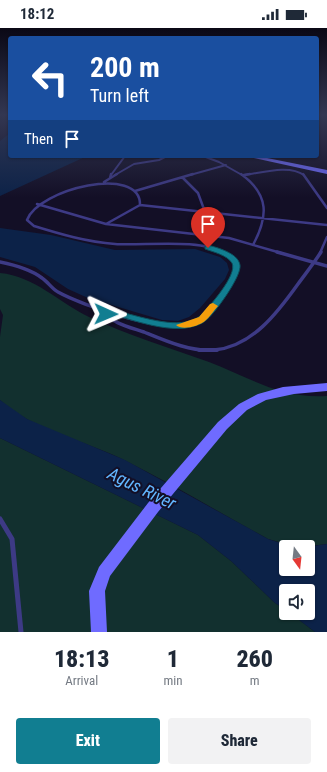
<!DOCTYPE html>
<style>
body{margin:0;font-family:"Roboto Condensed",sans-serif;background:#f2f2f3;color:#1f2937;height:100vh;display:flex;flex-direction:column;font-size:15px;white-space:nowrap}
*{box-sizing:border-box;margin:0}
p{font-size:13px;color:#747a83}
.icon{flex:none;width:22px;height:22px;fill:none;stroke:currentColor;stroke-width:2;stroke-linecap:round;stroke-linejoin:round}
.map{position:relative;height:604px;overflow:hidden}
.side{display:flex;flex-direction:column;background:#fff;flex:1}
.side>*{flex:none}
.top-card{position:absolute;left:8px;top:8px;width:311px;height:122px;border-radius:4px;box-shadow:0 1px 3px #0004;background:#1a4fa0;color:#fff;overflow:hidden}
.needle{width:26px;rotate:165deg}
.fabs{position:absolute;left:279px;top:512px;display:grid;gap:8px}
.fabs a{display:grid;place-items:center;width:36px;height:36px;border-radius:4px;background:#fff;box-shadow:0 1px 3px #0004;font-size:20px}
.pin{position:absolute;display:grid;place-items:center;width:34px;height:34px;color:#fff;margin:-41px -17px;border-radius:50% 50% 50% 0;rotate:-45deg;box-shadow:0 0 4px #0007}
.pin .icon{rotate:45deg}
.me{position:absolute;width:44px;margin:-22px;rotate:91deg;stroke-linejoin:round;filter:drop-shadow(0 0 3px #0008)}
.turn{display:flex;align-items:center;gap:14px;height:84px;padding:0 16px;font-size:18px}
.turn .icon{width:52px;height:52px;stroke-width:2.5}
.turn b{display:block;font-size:28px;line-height:34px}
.then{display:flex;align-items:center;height:38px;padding:0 16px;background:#0003;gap:8px;font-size:15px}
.eta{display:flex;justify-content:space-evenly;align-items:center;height:68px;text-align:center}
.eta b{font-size:24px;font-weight:800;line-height:28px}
.cta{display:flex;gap:8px;margin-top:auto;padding:8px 16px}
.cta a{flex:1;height:46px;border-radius:4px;background:#117e91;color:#fff;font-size:16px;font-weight:800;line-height:46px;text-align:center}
.cta a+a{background:#f2f2f3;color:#1f2937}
.status{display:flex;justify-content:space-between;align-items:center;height:28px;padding:0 20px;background:#fff;direction:ltr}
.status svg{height:11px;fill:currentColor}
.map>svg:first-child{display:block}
</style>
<div class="status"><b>18:12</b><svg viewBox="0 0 49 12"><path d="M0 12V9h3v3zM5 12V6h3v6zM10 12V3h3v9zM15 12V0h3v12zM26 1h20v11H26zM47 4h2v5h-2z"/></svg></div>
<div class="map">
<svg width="327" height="604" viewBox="0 0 327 604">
<rect width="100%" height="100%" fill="#130f26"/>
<path fill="#12302f" d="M0,245C34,248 60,275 89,289C128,307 169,320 209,334C251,350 280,371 327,368V516C303,519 291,518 268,511C220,485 174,457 126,433C87,413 32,402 0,372V309L3,287L0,281Z
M0,410L198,507L231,533L275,575L286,582V585H290L315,604H0Z"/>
<path fill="#0c2248" d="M10,105V128H87L0,168V113Z
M0,200L51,207L115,222L195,221L220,229L227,235L229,242L225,251L200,280L189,289L178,293L162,292L88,270L68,261L35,239L0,229Z
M0,372L27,391L125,432L268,511L290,518L302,519H286V541H308V519H306L327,516V604H315L290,585H308V563H286V582L275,575L231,533L198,507L0,410Z"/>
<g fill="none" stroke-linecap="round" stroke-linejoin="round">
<path stroke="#3d3a85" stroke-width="2" d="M203,128L219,134L242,147
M111,147L125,128
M115,147L134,136L159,132L167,128
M190,147L226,137
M244,147C261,145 289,136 304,147"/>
<path stroke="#3d3a85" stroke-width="2.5" d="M241,146C270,167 268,189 253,217
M303,146L327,180
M244,147L250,146
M110,150L111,146
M183,150L198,165L205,184
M104,154L117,146
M135,163L193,146
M37,176L106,196L229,210L281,225
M140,177L327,197
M106,196L140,177C141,136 38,161 27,192L34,198C60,206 87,214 115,216C143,218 201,210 224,225
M320,225L327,209"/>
<path stroke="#3d3a85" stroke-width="3.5" d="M277,224L327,238
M0,234C15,237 30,241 42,250C48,254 52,261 58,264C83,278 167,306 193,296C204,292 210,281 217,273C229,258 239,250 233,230L223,224
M105,283C109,295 133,300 144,304C166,313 191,324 214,322C252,319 278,284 298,256C306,245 314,235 321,224"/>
<path stroke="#3d3a85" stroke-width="4" d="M199,322H217"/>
<path stroke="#3d3a85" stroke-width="5" d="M0,491L12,511L21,604"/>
<path fill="#6f6bff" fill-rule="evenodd" d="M245,128H257L327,142V146Z
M327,355V363L294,366L266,372L247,382L227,401L158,484L110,548L105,563L107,604H91L89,563L99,539L148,475L218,394L239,376L258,366L283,359Z"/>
</g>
<linearGradient id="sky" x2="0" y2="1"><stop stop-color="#0a0815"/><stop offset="0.51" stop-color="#333752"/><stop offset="1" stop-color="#333752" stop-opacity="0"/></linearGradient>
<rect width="327" height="170" fill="url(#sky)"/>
<path fill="#117e91" stroke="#0b525e" d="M208,217C218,220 238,225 240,237C242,248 214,287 205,293C202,296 195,298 191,299C168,305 133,292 110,286L106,289L101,286V283L105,280C129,285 163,298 186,294C190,293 197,291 200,288C208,280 238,247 232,235C227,227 213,224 205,221V218Z"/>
<path fill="#f59e0b" d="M213,275L218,278C214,282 210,289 205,293C199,298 182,303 176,297L199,289L210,276Z"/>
<g text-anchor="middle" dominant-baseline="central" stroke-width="4" stroke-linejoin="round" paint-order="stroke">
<g font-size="18" font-style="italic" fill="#62b6ff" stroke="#130f26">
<text transform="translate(142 460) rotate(26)">Agus River</text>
</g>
</g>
</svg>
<div class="fabs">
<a><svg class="needle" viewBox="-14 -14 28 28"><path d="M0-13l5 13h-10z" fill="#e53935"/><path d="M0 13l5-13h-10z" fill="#747a83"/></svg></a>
<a><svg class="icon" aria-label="sound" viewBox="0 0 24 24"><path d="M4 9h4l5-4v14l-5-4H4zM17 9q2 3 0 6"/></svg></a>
</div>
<div class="pin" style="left:208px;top:220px;background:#d93025"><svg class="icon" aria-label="arrive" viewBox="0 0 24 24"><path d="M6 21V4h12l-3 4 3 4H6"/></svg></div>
<svg class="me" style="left:106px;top:286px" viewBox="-20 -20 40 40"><path d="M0-17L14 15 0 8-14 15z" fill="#117e91" stroke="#fff" stroke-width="4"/></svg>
<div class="top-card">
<div class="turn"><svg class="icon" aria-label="left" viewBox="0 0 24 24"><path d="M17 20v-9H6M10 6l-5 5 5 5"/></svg><div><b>200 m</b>Turn left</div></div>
<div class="then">Then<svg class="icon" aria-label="arrive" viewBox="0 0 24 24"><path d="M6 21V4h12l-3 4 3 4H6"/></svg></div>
</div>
</div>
<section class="side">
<div class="eta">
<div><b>18:13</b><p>Arrival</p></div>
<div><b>1</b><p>min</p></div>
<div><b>260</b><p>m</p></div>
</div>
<div class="cta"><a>Exit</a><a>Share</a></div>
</section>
